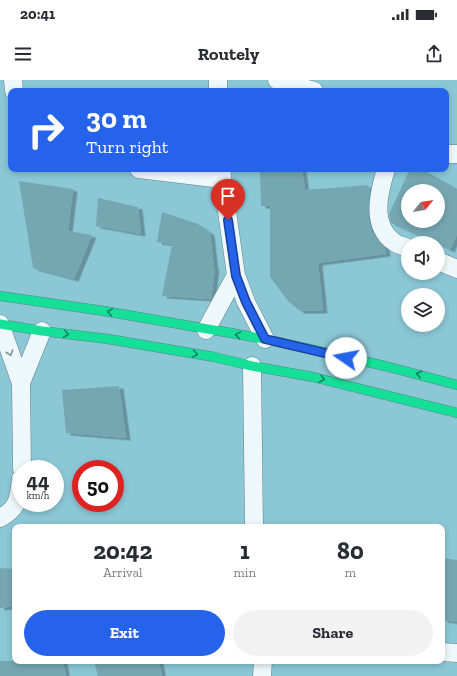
<!DOCTYPE html>
<style>
body{margin:0;font-family:"Zilla Slab",serif;background:#f2f2f3;color:#2b2b33;height:100vh;display:flex;flex-direction:column;font-size:15px;white-space:nowrap}
*{box-sizing:border-box;margin:0}
p{font-size:13px;color:#7c7c81}
.icon{flex:none;width:22px;height:22px;fill:none;stroke:currentColor;stroke-width:2;stroke-linecap:round;stroke-linejoin:round}
.map{position:relative;flex:1;overflow:hidden}
.drawer{position:absolute;left:12px;top:444px;width:433px;height:140px;display:flex;flex-direction:column;background:#fff;border-radius:8px;box-shadow:0 2px 6px #0003}
.drawer>*{flex:none}
.banner{position:absolute;left:8px;top:8px;width:441px;height:84px;border-radius:8px;box-shadow:0 2px 6px #0003;background:#2563eb;color:#fff;overflow:hidden}
.needle{width:26px;rotate:60deg}
.buttons{position:absolute;left:401px;top:104px;display:grid;gap:8px}
.buttons a{display:grid;place-items:center;width:44px;height:44px;border-radius:50%;background:#fff;box-shadow:0 2px 6px #0003;font-size:20px}
.speed{position:absolute;left:12px;top:380px;display:flex;gap:8px;font-size:20px;font-weight:700;text-align:center}
.speed>*{display:grid;place-content:center;width:52px;height:52px;border-radius:50%;background:#fff;box-shadow:0 2px 6px #0003;line-height:1}
.speed small{font-size:10px;font-weight:400}
.speed .limit{border:6px solid #d22;background:#fff;color:#111}
.pin{position:absolute;display:grid;place-items:center;width:34px;height:34px;color:#fff;margin:-41px -17px;border-radius:50% 50% 50% 0;rotate:-45deg;box-shadow:0 0 4px #0007}
.pin .icon{rotate:45deg}
.me{position:absolute;width:44px;margin:-22px;rotate:282deg;stroke-linejoin:round;filter:drop-shadow(0 0 3px #0008)}
.turn{display:flex;align-items:center;gap:14px;height:84px;padding:0 12px;font-size:18px}
.turn .icon{width:52px;height:52px;stroke-width:2.5}
.turn b{display:block;font-size:28px;line-height:34px}
.eta{display:flex;justify-content:space-evenly;align-items:center;height:68px;text-align:center}
.eta b{font-size:24px;font-weight:700;line-height:28px}
.cta{display:flex;gap:8px;margin-top:auto;padding:8px 12px}
.cta a{flex:1;height:46px;border-radius:24px;background:#2563eb;color:#fff;font-size:16px;font-weight:700;line-height:46px;text-align:center}
.cta a+a{background:#f2f2f3;color:#2b2b33}
.status{display:flex;justify-content:space-between;align-items:center;height:28px;padding:0 20px;background:#fff;direction:ltr}
.status svg{height:11px;fill:currentColor}
header{display:flex;justify-content:space-between;align-items:center;height:52px;padding:0 12px;background:#fff;font-size:18px;font-weight:700}
.map>svg:first-child{display:block}
</style>
<div class="status"><b>20:41</b><svg viewBox="0 0 49 12"><path d="M0 12V9h3v3zM5 12V6h3v6zM10 12V3h3v9zM15 12V0h3v12zM26 1h20v11H26zM47 4h2v5h-2z"/></svg></div>
<header><svg class="icon" aria-label="menu" viewBox="0 0 24 24"><path d="M4 6h16M4 12h16M4 18h16"/></svg>Routely<svg class="icon" aria-label="share" viewBox="0 0 24 24"><path d="M12 15V3M7 8l5-5 5 5M5 13v7h14v-7"/></svg></header>
<div class="map">
<svg width="457" height="596" viewBox="0 0 457 596">
<defs>
<filter id="shadow"><feDropShadow dx="4.5" dy="2.5" stdDeviation="0" flood-color="#0004"/></filter>
</defs>
<rect width="100%" height="100%" fill="#8cc7d6"/>
<path fill="#75a7b2" fill-rule="evenodd" filter="url(#shadow)" d="M260,89H302L305,110L368,105L370,111L368,127L369,140L372,152L378,160L385,168L386,174L318,183L323,231H300L288,221L270,197V126H261Z
M410,89H421L457,109V154L450,170L438,164V163H435L393,144L391,143L389,134ZM408,111H438V141H408Z
M19,101L73,109L68,151L92,155L74,199L33,188Z
M98,118L138,127L141,154L96,146Z
M162,132L198,144L210,153L214,188H215L211,219L162,216L172,164L157,162Z
M119,306L126,358L66,353L62,310Z
M442,478L457,480V542L443,540Z
M0,488L15,489V526L0,528Z
M0,581H63L66,596H0Z
M94,581H159L162,596H98Z"/>
<g fill="none" stroke-linecap="round" stroke-linejoin="round">
<defs>
<path id="street" d="M13,0L14,11
M218,0V11
M277,0L314,11
M446,74H457
M139,89L222,99
M221,89L236,195L246,222L265,259
M386,89C379,112 370,145 394,162C398,165 403,166 408,168
M438,181L457,189
M0,244L21,303L22,389
M206,250L236,195
M252,286L254,447
M21,303L42,251
M0,438C19,428 19,417 21,398
M442,572L457,573
M262,596L263,581"/>
<path id="fast" d="M0,216L104,231L265,259L385,286L457,305
M0,244L42,251L108,259L214,277L252,286L313,297L457,333"/>
</defs>
<use href="#street" stroke="#5a818a" stroke-width="19"/>
<use href="#fast" stroke="#5a818a" stroke-width="10"/>
<use href="#street" stroke="#eef7f9" stroke-width="18"/>
<use href="#fast" stroke="#16e098" stroke-width="9"/>
</g>
<defs><path id="oneway-chevron" d="M-2-3.5L2.5 0L-2 3.5" fill="none" stroke-width="1.6" stroke-linecap="round" stroke-linejoin="round"/></defs>
<g stroke="#108064">
<use href="#oneway-chevron" transform="translate(110 232) rotate(-170)"/>
<use href="#oneway-chevron" transform="translate(66 254) rotate(7)"/>
<use href="#oneway-chevron" transform="translate(238 255) rotate(-171)"/>
<use href="#oneway-chevron" transform="translate(195 274) rotate(10)"/>
<use href="#oneway-chevron" transform="translate(419 294) rotate(-166)"/>
<use href="#oneway-chevron" transform="translate(322 299) rotate(14)"/>
</g>
<use stroke="#7d9499" href="#oneway-chevron" transform="translate(10 273) rotate(71)"/>
<g fill="none" stroke-linecap="round" stroke-linejoin="round">
<defs>
<path id="route" d="M228,140L236,196L246,222L265,259L346,278"/>
</defs>
<use href="#route" stroke="#184099" stroke-width="10"/>
<use href="#route" stroke="#2563eb" stroke-width="7"/>
</g>
</svg>
<div class="buttons">
<a><svg class="needle" viewBox="-14 -14 28 28"><path d="M0-13l5 13h-10z" fill="#e53935"/><path d="M0 13l5-13h-10z" fill="#7c7c81"/></svg></a>
<a><svg class="icon" aria-label="sound" viewBox="0 0 24 24"><path d="M4 9h4l5-4v14l-5-4H4zM17 9q2 3 0 6"/></svg></a>
<a><svg class="icon" aria-label="layers" viewBox="0 0 24 24"><path d="M12 4l9 5-9 5-9-5zM3 14l9 5 9-5"/></svg></a>
</div>
<div class="speed"><div>44<small>km/h</small></div><div class="limit">50</div></div>
<div class="pin" style="left:228px;top:140px;background:#d93025"><svg class="icon" aria-label="arrive" viewBox="0 0 24 24"><path d="M6 21V4h12l-3 4 3 4H6"/></svg></div>
<svg class="me" style="left:346px;top:278px" viewBox="-20 -20 40 40"><circle r="19" fill="#fff"/><path d="M0-13L10 11 0 6-10 11z" fill="#2563eb"/></svg>
<div class="banner">
<div class="turn"><svg class="icon" aria-label="right" viewBox="0 0 24 24"><path d="M7 20v-9h11M14 6l5 5-5 5"/></svg><div><b>30 m</b>Turn right</div></div>
</div>
<section class="drawer">
<div class="eta">
<div><b>20:42</b><p>Arrival</p></div>
<div><b>1</b><p>min</p></div>
<div><b>80</b><p>m</p></div>
</div>
<div class="cta"><a>Exit</a><a>Share</a></div>
</section>
</div>
